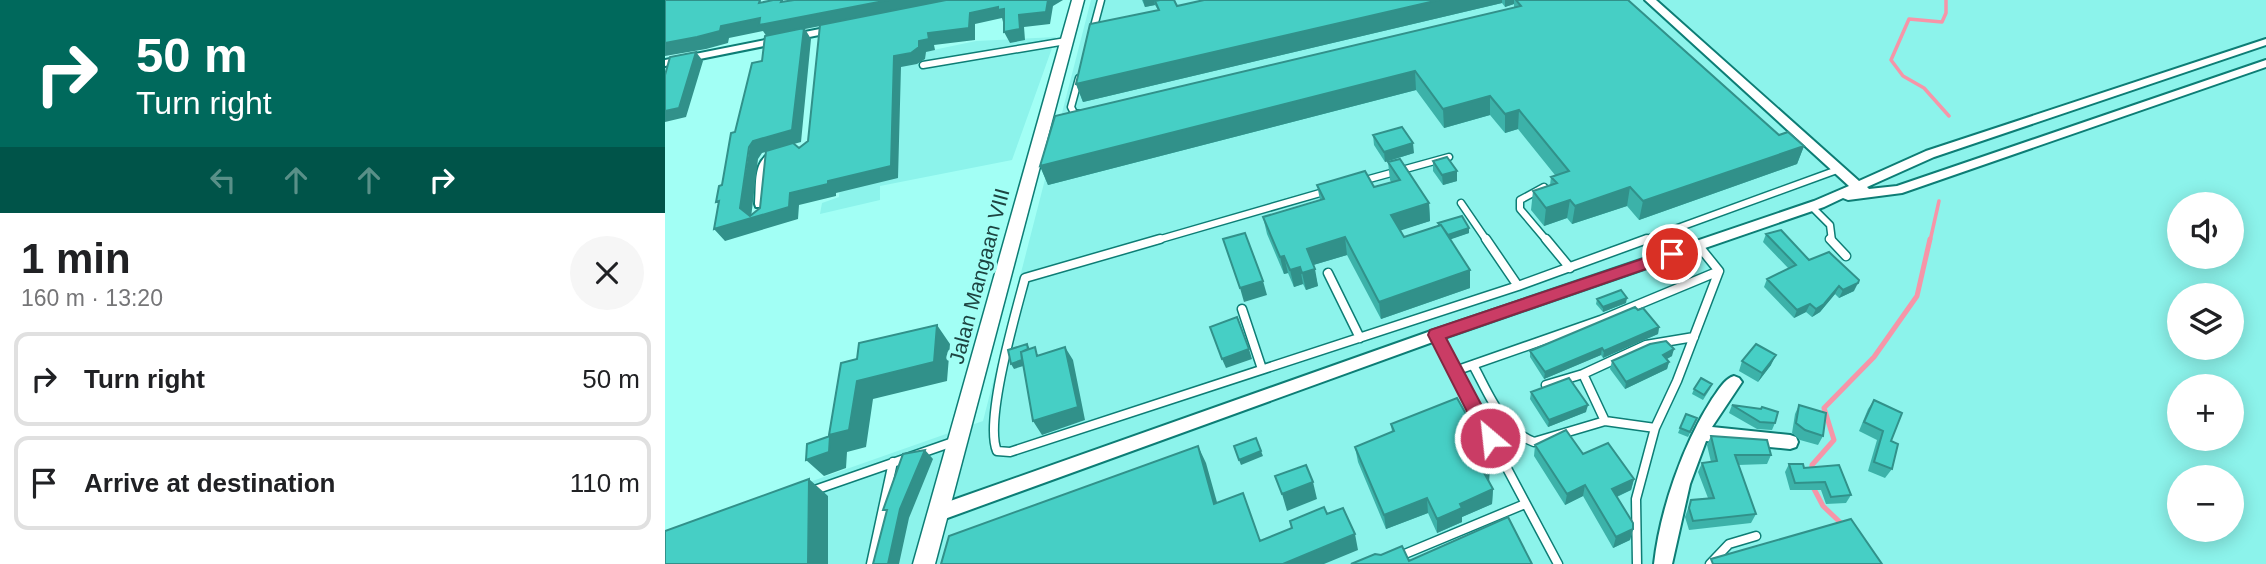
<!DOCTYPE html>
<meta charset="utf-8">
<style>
body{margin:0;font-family:Arial,sans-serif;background:#f6f6f6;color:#202124;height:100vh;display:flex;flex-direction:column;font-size:26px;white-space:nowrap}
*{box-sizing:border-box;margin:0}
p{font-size:23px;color:#757577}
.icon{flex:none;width:38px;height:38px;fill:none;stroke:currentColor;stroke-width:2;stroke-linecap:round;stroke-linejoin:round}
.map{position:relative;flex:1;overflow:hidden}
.drawer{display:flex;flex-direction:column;background:#fff;width:665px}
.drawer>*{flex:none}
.banner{background:#00695c;color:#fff;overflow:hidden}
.fabs{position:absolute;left:1502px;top:192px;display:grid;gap:14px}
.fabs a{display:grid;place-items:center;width:77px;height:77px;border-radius:50%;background:#fff;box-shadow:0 4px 18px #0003;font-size:35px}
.pin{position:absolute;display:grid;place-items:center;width:60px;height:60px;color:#fff;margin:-30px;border:4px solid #fff;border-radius:50%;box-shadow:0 2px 7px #0007}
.me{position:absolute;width:77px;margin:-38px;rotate:332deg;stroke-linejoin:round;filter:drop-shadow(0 0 5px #0008)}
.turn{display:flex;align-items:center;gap:24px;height:147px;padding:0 21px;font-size:32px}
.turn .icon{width:91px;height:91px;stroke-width:2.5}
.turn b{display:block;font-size:49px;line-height:60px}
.lanes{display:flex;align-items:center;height:66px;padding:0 21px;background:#0003;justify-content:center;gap:35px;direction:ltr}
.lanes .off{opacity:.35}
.round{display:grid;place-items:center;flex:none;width:74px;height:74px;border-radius:37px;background:#f6f6f6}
.summary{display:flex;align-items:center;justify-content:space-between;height:119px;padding:0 21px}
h1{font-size:42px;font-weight:700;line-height:52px}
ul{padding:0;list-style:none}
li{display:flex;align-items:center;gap:21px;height:94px;margin:0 14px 10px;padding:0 7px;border:4px solid #e0e0e0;border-radius:14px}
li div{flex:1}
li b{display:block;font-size:26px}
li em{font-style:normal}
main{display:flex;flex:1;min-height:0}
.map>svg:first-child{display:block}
</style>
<main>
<section class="drawer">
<div class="banner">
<div class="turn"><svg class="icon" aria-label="right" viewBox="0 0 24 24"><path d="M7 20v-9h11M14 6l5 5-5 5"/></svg><div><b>50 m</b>Turn right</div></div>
<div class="lanes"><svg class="icon off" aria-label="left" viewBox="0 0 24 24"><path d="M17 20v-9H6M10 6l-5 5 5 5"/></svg><svg class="icon off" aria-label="ahead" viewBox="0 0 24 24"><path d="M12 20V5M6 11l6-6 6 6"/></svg><svg class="icon off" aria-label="ahead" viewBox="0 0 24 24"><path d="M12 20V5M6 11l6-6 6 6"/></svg><svg class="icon" aria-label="right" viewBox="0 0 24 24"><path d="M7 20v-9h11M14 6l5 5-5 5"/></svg></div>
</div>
<div class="summary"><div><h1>1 min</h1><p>160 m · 13:20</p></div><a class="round"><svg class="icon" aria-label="close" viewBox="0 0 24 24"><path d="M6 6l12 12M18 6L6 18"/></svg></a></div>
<ul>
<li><svg class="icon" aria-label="right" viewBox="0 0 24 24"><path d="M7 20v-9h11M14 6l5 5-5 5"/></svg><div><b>Turn right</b></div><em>50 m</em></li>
<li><svg class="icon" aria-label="arrive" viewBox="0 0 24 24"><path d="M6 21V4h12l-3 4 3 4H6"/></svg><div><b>Arrive at destination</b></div><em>110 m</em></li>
</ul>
</section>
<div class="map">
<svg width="1601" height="564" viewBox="0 0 1601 564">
<rect width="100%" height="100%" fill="#a2fff5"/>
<path fill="#8cf3eb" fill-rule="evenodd" d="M426,0H1601V564H0V533L318,421ZM1514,205H1566V257H1514ZM1514,296H1566V348H1514ZM1514,387H1566V439H1514ZM1514,478H1566V530H1514Z
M391,37L347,160L215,186V200L155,214L157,203L174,197L183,68L311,41Z"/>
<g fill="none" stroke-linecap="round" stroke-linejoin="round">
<path stroke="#f695a8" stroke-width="3.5" d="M1281,0V13L1277,22L1244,19L1226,60L1238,76L1259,88L1284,116
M1265,241L1274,201"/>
<path stroke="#f695a8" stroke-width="5" d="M1146,472L1147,465L1169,440L1159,408L1209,357L1252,296L1265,239
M1148,487L1158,506L1179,526"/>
<defs>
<path id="service-far1" d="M428,30L436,0
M258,65L401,41
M414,78L406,107L409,113L416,114
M697,181L784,157
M879,187L855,200V209L882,241
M796,203L822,241
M1147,207L1165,225L1167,241
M489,241L662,191
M977,241L1172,170"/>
<path id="service" d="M495,239L360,278C351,312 319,421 332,451L345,452L853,286L821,239
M881,239L905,268
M1165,239L1181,256
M663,273L695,338
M853,286L982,239
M577,309L597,369
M771,335L893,564
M808,365C824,394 836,429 869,442L940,421L990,428
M790,371L936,320L1054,271
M881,385L918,374
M940,421L918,374L981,345L1029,337
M147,491L288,442
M735,556L860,504
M206,564L228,462
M972,564L971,499L990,428L1012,381L1054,271L1033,245
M1045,564L1064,544L1091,536"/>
<path id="minor" d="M980,0H991L1194,181L1261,151L1601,39V45L1269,157L1202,187L1204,189L1232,186L1601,60V67L1237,193L1183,200L1178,198L1159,207L776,339L274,521L268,519L265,513L268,507L274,505L766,331L1149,201L1184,186Z
M170,26L174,27V31L0,66V60Z
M114,149L120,153L106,163L102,204L101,207H91L90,204C92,180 87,157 114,149Z
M1069,376L1074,378L1077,382L1047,427L1125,435L1131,437L1133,442L1131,447L1125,449L1041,441L1025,484L1007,564H989C995,510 1018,444 1047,399C1053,391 1059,379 1069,376Z"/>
<path id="tertiary" d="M407,0H419L270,564H248Z"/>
</defs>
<use href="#service-far1" stroke="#0d7d75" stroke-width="9"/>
<use href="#service" stroke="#0d7d75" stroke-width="11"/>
<use href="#minor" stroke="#0d7d75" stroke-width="4"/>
<use href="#tertiary" stroke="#0d7d75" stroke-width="3"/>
<use href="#service-far1" stroke="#fff" stroke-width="6"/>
<use href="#service" stroke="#fff" stroke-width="8"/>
<use href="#minor" fill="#fff" fill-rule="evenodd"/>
<use href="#tertiary" fill="#fff" fill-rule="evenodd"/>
</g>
<path fill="#3cb2a9" d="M477,0H512H510L512,6L539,0H963L1114,135L1139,146L1132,164L974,220L962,206L907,224L902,218L879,226L866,210L868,191L885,185L886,177L890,175L853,129L840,133L825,115L779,128L751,90L383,185L375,166L849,8V4L840,7L837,3L418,102L411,84L493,10L490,5L480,7Z
M708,135L749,153L720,162L709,145Z
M768,161L792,171V181L778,185L768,171Z
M723,162L764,203L765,221L735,230L739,237L773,226V223L804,233L785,239L805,288L716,319L682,255L648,265L653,286L641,290L638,284L629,287L623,273L619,274L602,234L598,217L655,200L652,185L709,187L726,182L725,180Z
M1101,234L1144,260L1189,291L1174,298L1170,294L1155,312L1147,317L1141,312L1129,318L1099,287L1102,279L1124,269L1098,242Z
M932,299L961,303L938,312L931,304Z
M973,310L994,327L993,334L938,358L936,355L879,379L865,357V351Z
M1007,356L1002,359L1004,362L1002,369L960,389L945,369L947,361Z
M1077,361L1106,365L1093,382L1074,371Z
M1047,384L1045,389L1038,400L1027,394L1029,389Z
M866,392L921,412L883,427L865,399Z
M1209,400L1226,441L1227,469L1220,478L1203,471L1212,440L1194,431L1203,409Z
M1067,405L1110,423L1107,430L1092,429L1064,413Z
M1134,405L1158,436L1153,445L1135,440L1127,433L1130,414Z
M1021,414L1030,423L1023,437L1013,433Z
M726,424L810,430V440L824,483L828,489L827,504L797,517V522L772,533L763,513L721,529L693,462L690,447L727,432Z
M1046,436L1106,455L1102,464L1073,465L1091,514L1086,523L1024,530L1020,517L1026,500L1043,498L1033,472L1037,463L1046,462L1042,445Z
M870,445L918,454L969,479L966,490L952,497L968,529L965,540L948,548L918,496L900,505L869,456Z
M1124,464L1139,468L1186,495L1181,503L1161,504L1156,490H1125L1120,472Z"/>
<path fill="#31918a" d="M224,0H288L140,29L146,39L136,142L97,153L93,159L86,218L125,193L163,181L229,56L254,41L263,33L305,13L333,7L339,9L344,20L338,22L337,18L310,24V40L269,45L270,50L261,52L260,59L252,64L236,67L233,178L171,193V196L134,205L133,219L60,241L49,229L75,208L102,37L98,31L64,38L63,43L41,49L0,56V43L56,26L95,18Z
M383,0H398L388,6L385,24L359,27L360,40L345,43L339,32L354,15Z
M478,0H489L490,5L480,7Z
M774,0H837V3L418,102L411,84Z
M840,0H849V4L840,7Z
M31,52L38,61L21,117L0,122V111Z
M750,71L751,90L383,185L375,166Z
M825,96V115L779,128L778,109Z
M854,110L853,129L840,133V114Z
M748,143L749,153L720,162L719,152Z
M1139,146L1132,164L974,220L978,201Z
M792,171V181L778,185L777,175Z
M965,187L962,206L907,224L910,206Z
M905,200L902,218L879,226L881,208Z
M764,203L765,221L728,233L726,215Z
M804,228V233L781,241L780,236Z
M680,237L682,255L645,266L642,249Z
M619,256L623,273L619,274L615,257Z
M635,267L638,284L629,287L625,270Z
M650,269L653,286L641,290L637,273Z
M805,270V288L716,319L714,302Z
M598,281L602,295L579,302L575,288Z
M1193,283L1189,291L1174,298L1178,290Z
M1174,286L1170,294L1155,312L1147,317L1151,309Z
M962,298L961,303L938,312V307Z
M1145,304L1141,312L1129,318L1132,310Z
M272,325L285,344L282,381L208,399L201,447L182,452L181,468L159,476L141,460L165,436L164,435L192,381Z
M994,327L993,334L938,358L939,351Z
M362,344L365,349L368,363L349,369L346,364Z
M400,347L408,360L420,420L377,435L368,421Z
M937,348L936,355L879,379L880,372Z
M584,349L587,359L561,368L557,359Z
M1009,349L1007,356L996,362L998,355Z
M1111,355L1106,365L1093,382L1097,373Z
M1004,362L1002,369L960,389L961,382Z
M923,405L921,412L883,427L884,420Z
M533,446L541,463L557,520L549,504Z
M260,450L268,459L244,518L234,564H223L235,509Z
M596,451L598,456L576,465L574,460Z
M825,468L824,483L818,471Z
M144,479L163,496V564H143Z
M969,479L966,490L944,500L947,489Z
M648,482L652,499L622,511L617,494Z
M920,485L918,496L900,505L902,494Z
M828,489L827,504L797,517V522L772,533V519L795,504Z
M762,498L763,513L721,529L719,515Z
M968,529L965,540L948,548L951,537Z
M690,534L693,550L659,564H618Z"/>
<path fill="#46cfc5" stroke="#31918a" stroke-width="2" d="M0,0H95L94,3L108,0H117L116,2L129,0H224L94,25L95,18L56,26L55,31L32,37L0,43Z
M281,0H383L381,12L354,15L355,29L339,32V9L333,10V7L305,13L304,28L263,33L264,39L254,41V47L246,53L229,56L226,166L163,181V184L125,193L124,207L49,229L54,201L51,202L54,186L57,185L66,133L70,132L87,63L97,61L100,36L139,28L127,130L88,141L84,147L75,208L85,216L95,208L101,151L128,143L134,148L143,141L155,25Z
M495,0H509L512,6L539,0H774L411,84L425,24L494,10L490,1Z
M851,0H963L1114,135L1123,132L1139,146L978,201L965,187L910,206L905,200L881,208L868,191L892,183L886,177L904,171L854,110L840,114L825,96L778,109L750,71L375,166L390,116L856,6Z
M31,52L14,108L0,111V75L5,57Z
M737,127L748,143L719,152L708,135Z
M782,157L792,171L777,175L768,161Z
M735,159L764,203L726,215L739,237L776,225L805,270L714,302L680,237L642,249L650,269L637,273L635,267L625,270L619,256L615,257L598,217L659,199L652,185L700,171L709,187L735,180L723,162Z
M797,216L804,228L783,235L776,225H775L773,223Z
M1116,230L1144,260L1164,252L1194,280L1193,283L1178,290L1174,286L1159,304L1151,309L1145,304L1132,310L1102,279L1131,265L1101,234Z
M580,233L598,281L575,288L558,239Z
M956,290L962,298L938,307L932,299Z
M970,307L973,310L978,308L994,327L939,351L937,348L880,372L865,351Z
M572,317L584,349L557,359L545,327Z
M272,325L269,362L192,381L184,430L164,435L176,363L192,359L194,343Z
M1001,341L1009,349L998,355L1004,362L961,382L947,361L985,344Z
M362,344L363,349L356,352L357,360L346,364L343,350Z
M1091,344L1111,355L1097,373L1077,361Z
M370,347L372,356L400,347L413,407L368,421L356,352Z
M904,378L923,405L884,420L866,392Z
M1036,378L1047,384L1039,395L1029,389Z
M792,398L810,430L805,432L825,468L818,471L828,489L795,504L797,508L772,519L762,498L719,515L690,447L729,431L726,424Z
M1209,400L1237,413L1226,441L1233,444L1227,469L1209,462L1218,431L1199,422Z
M1067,405L1096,409L1097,407L1113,412L1110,423L1095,422Z
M1134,405L1161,413L1158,436L1140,430L1131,423Z
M1021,414L1032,418L1025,432L1015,428Z
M901,430L918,454L943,443L969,479L947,489L968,523V529L951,537L920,485L902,494L870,445Z
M165,436L164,452L141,460L142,444Z
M1046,436L1102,440L1106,455H1070L1091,514L1028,521L1024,508L1026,500L1049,498L1037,463L1052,461Z
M591,438L596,451L574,460L569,446Z
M533,446L549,504L578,493L595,541L627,528L625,521L659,507L662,514L678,508L690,534L618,564H276L284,536Z
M260,450L235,509L223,564H208L222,510H218L238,454Z
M1124,464H1138L1139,468L1174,465L1186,495L1166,497L1160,482L1130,483Z
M641,465L648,482L617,494L610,476Z
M144,479L143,564H0V531Z
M843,517L867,564H686L710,554L716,555L737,546L744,561Z
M1186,519L1217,564H1048L1046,559Z"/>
<path fill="#ca3c65" stroke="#832742" stroke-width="2" d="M1007,249L1013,251L1015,254L1013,258L781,338L834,438L831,443L825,445L818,443L763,335L765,330Z"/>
<g text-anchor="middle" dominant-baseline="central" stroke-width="7" stroke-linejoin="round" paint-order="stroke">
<g font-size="21" fill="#1d4441" stroke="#a2fff5">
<text transform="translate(314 276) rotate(-75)">Jalan Mangaan VIII</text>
</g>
</g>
</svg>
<div class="fabs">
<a><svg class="icon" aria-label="sound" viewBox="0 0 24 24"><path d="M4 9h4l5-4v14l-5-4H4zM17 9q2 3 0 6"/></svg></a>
<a><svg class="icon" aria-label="layers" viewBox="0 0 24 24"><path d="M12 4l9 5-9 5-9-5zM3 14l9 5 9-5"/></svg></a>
<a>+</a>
<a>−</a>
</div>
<div class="pin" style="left:1007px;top:254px;background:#d93025"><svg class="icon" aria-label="arrive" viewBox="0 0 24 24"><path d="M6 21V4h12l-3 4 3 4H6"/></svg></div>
<svg class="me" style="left:825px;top:438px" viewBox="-20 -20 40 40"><circle r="17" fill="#ca3c65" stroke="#fff" stroke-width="3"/><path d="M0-11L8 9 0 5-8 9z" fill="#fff"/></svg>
</div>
</main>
